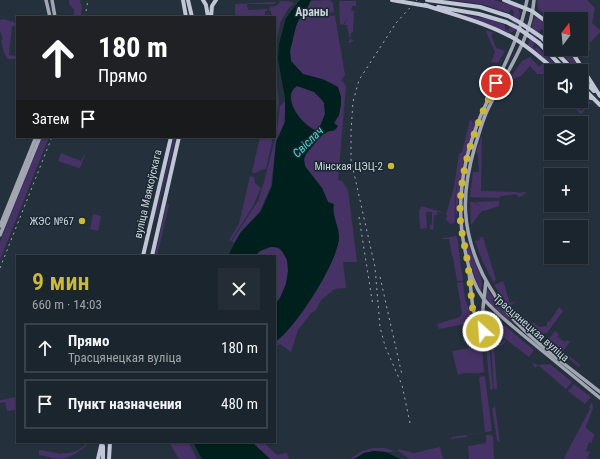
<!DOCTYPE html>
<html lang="ru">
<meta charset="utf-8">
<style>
body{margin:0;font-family:"Roboto Condensed",sans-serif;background:#242d36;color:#f1f3f6;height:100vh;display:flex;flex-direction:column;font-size:15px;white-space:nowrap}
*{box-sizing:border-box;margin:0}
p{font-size:13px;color:#a0a5aa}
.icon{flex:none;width:22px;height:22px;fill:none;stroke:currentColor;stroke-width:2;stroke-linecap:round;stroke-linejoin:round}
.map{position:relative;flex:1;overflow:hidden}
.details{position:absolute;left:16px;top:255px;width:260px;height:188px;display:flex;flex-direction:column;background:#1b252e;border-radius:0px;box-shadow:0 1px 3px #0004,0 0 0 1px #39424a}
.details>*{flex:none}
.banner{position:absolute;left:16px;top:16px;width:260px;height:122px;border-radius:0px;box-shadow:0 1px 3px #0004,0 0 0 1px #39424a;background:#202124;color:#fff;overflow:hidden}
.needle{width:26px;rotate:16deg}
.tools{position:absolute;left:544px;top:12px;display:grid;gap:8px}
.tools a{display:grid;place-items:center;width:44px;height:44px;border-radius:0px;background:#1b252e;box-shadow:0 1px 3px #0004,0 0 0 1px #39424a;font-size:20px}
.pin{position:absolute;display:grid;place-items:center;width:34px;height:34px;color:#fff;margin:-17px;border:2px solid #fff;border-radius:50%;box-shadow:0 1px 4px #0007}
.me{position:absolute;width:44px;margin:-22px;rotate:334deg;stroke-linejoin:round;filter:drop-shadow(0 0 3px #0008)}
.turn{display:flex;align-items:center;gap:14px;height:84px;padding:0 16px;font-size:18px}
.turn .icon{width:52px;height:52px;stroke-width:2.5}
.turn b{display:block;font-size:28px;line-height:34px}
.then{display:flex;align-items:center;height:38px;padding:0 16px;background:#0003;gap:8px;font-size:15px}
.round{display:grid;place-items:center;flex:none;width:42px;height:42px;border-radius:0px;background:#242d36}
.headline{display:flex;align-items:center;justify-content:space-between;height:68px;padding:0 16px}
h1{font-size:24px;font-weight:600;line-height:30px;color:#ccb939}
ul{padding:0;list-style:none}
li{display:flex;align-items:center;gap:12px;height:50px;margin:0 8px 6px;padding:0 8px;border:2px solid #39424a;border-radius:0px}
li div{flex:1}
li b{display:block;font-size:15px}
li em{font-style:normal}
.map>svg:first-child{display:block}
</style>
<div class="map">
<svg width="600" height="459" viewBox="0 0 600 459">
<rect width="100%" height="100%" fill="#24313d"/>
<path fill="#463265" d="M69,0H80L82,8L81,17H74V10L69,4Z
M330,0L333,3L334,12L327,13V15L335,16L345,75L341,80L346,86L338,180L342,181L348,190L357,262H343L346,288L335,289L321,300L316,310L311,313L298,330L291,352L280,344L275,347V342C295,329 335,265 338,241C340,229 331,214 334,205L328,202C326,197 324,192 322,188C316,180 302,170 304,159C305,152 315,142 320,137C326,131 333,132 337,127L334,123L339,115L341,100L338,89L335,85L325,80L302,74L291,61L290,51L297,23L305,13L310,1Z
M452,0H494L518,7L520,15L515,31L510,33L453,13L489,19L505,25V29L507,30L510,28L514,13L513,10L511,9L509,13L481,4Z
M537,0H587L595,8L592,23L600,30V32L590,43V50L587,54L588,58L580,57L575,49H581V19H552L538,9Z
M281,1L293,2H292L293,4L296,2L288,9L280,23L275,51V17H272L271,11H269L270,7L276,6Z
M339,1H356V6H352L351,11H354L353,32L351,33L350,39L354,40L350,43L348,42L350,40L347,25H344L348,17L343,25L340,24Z
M276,2L274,4H247L248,10L267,9V11H265V17H235V4Z
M536,16L551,27V42L543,34L544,30L541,29L539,31L533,47L535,49L537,47L562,71H559L528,45L534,18Z
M3,19L17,23V27L12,26L9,55L15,56L16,53L17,54V59H8L4,53L1,40L3,39L0,31V20Z
M487,30L494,33L491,35L496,48L505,51L498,63L491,62L495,52L486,32Z
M557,49H568L587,80L581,74V71H579Z
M530,57L539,67L542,64L551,71V85L548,83L547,80L543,74H537L530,66L521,76L515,78L511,81L498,100H496L504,86L522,61Z
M275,63L279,104L275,128Z
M297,86L309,88L316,92L324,102L325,114L318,131C304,128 280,98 297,86Z
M581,94L590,101L591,103L581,114L567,101H571L581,111L585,107L580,102Z
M286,100L284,124L276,142L271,186L259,213L241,232L234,243L232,241L258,201L264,182L276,135L280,106Z
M475,119L476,123L462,167L456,220C454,192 461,145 475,119Z
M470,120L473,121C462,154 453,187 455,222L451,224L446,220L447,215L446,214L454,187L459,154L462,152Z
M482,135L481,191L517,192L518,193L526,192L524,195L518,197L517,194L501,196L499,198L470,197L473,172H479L478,155L476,152Z
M42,137H49L0,260V242Z
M174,137H176L155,222L156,214Z
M260,137H273L266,169L261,170L255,173L252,172Z
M61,153L81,161L84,155H85L80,168H79L58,161Z
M250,176L254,177L255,183L261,188L253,206L231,241L229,240L239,224Z
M499,201V206L487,210L474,202Z
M470,202H473L487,210L482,211L471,225Z
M167,203L169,205L157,256H155Z
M421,206L445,213L437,212V215H434L433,230L430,229V225H432V212H426L427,228L421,229L420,228L419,210H420Z
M93,214L101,216L98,231L90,229Z
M457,236L463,281H457L453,257L452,256L449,239H442L443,238Z
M483,237L496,280L493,282L482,260L475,241L476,239L477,241L480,240L479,238Z
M467,240L482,281L481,292C475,276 467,259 466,242Z
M271,247C298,248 288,292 275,304V256H253L257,252Z
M503,281L510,303L517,301L509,307L494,285Z
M463,282C464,289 464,298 467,304C471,317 480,326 481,340L479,342L473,343L470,323L439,329L437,324L460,317L462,313L457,283Z
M487,289L501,308L515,325L493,307L486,298Z
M513,307L531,323H534L539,327L547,326V322L550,321L559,307L563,311L547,333L540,334L512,310L511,309Z
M488,312L534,350L529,357L495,331L491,336Z
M555,331L559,334L557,337L565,342L567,340L570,342L563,351L580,365L579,367L551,344L549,339Z
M504,340L506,341L501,346H494L497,389H494L491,344L494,342L497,344H501Z
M489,344L493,389L491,390L490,388L486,346Z
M482,346L484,372C475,375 466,371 458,375L452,351Z
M532,363L538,365L550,364L572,382L566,389L538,365L535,368Z
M484,376L485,377L492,431L467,435V437L452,439L450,443L452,437L485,432L479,377Z
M574,384L591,397L585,404L568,391Z
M17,397V410L7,411L5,402L0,403V399L1,400Z
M592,402L593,408L587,424L586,425V428L595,435L592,440V443L589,442L586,451L590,452L587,459H566L564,458L590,409L589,407Z
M495,406L500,443L497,440L492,409Z
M486,435H491L493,436L494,459H469L468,446L486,443Z
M87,442H89C85,449 69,458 62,459C55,459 46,456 39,455V450H41L62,454V453C72,454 81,451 87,442Z
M169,442H188L197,459H179Z
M252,442L264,443L277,455L287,453L289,459H270Z
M440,447L443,459H410L398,451V449L414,453Z
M373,448H385L394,451C387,454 380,450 372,451C364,453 357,459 350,459L362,451Z"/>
<path fill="#00201d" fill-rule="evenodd" d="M300,0H311L305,13L299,19L296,26L290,51L291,61L303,74L322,79L338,87L341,97V104L339,115L334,123L338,126L336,129L333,131H328L321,136L306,154L304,159L305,166L322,188L328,202L334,204C331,214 339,226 339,237C339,261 295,329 275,342V304L280,298L286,284L288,271L287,260L282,251L279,248L275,247H270L260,251L255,256H228L234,244L241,232L261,211L272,186L276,142L285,122V98L278,59L279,44L286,18ZM297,86L314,92L321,99L324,103L325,114L318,131C304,128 279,97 297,86Z
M193,442H252L270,459H202Z
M374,451L386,452L400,459H354L364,453Z"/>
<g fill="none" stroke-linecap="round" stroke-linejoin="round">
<path stroke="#a2a5b2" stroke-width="3.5" d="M46,0L50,17
M52,0L55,17
M527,0C519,42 498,76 481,115C463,158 455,204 465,250C468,267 473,284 483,298C494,312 509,323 523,335C549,356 574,377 600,398
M534,0C531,41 504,75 487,111C482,122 479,134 475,146C461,194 461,229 483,275C490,288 498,302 508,313C534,343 569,367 600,392
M0,226L36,137
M0,235L40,137
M469,272L473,310L483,331
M483,327V308L486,281"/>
<path stroke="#c1c6d6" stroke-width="4" d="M183,0L186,17
M188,0L192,17
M203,0L206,5L208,17
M392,0L427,6
M427,0L480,7L508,16
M504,0L532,11L551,25
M425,5C454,15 488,23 515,39C530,48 543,60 556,71
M438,7L479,14L506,22
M211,17L212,6L216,0
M541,37L551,47
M539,43L566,71
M553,49L574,71
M570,49L600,96
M581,78L594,91
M581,86L600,105
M581,91L591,98
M143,256L171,137
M152,256L179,137
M98,459L102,442
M103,459V446
M109,459L110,442"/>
<path stroke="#a2abb3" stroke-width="1" stroke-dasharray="2 4" stroke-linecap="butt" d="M85,17L88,0
M359,217L373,306
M0,268L52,137
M380,277L402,375
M410,423L402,385L385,346L380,327L375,267L351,160V131L353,102L359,80L396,23L417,0"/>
<path stroke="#c1c6d6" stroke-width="4" d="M508,16L519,22L541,37
M506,22L518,28L539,43"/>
</g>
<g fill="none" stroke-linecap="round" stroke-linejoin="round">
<path stroke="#ccb939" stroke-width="7" stroke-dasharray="0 12.6" d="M483,331C480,322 474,315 472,306C471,292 470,279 468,266C466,248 460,230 460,212C460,166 476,124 496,83"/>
</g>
<g fill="#ccb939" stroke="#1a2832" stroke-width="1.5">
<circle cx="391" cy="166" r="4"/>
<circle cx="82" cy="221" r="4"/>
</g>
<g text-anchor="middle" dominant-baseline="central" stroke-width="3" stroke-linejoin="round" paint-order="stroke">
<g font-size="11" fill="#ccd4db" stroke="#1a2832" text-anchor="end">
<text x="383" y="166">Мінская ЦЭЦ-2</text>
<text x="74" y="221">ЖЭС №67</text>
</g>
<g font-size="11" fill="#ccd4db" stroke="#1a2832">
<text transform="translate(148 194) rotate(-77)">вуліца Маякоўскага</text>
<text transform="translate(531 328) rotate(41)">Трасцянецкая вуліца</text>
</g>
<g font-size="12" font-weight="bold" fill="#ccd4db" stroke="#1a2832">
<text x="312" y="12">Араны</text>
</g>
<g font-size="12" font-style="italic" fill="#49ddd0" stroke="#1a2832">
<text transform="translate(308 142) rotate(-45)">Свіслач</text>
</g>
</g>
</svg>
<div class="tools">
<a><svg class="needle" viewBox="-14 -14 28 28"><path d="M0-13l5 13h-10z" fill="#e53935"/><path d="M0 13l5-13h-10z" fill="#a0a5aa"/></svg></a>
<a><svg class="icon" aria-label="sound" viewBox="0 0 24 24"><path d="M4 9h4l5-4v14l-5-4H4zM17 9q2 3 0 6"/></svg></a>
<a><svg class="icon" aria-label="layers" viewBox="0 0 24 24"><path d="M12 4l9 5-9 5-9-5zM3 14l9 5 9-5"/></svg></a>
<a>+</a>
<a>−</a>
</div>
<div class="pin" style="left:496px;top:83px;background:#d93025"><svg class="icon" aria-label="arrive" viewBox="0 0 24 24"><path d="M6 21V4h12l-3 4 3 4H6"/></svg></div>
<svg class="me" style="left:483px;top:331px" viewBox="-20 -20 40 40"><circle r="17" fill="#ccb939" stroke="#fff" stroke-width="3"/><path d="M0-11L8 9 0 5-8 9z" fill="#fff"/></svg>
<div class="banner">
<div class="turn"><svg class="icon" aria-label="ahead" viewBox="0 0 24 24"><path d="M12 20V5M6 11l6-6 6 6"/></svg><div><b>180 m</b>Прямо</div></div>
<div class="then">Затем<svg class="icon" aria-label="arrive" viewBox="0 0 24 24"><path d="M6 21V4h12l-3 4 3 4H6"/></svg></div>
</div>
<section class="details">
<div class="headline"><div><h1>9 мин</h1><p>660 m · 14:03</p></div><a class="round"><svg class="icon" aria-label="close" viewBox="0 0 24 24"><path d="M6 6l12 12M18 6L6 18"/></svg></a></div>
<ul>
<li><svg class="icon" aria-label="ahead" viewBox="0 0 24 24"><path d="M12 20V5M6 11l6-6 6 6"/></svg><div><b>Прямо</b><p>Трасцянецкая вуліца</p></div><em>180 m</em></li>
<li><svg class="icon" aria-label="arrive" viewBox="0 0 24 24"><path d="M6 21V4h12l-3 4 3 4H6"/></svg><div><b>Пункт назначения</b></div><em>480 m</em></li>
</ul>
</section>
</div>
